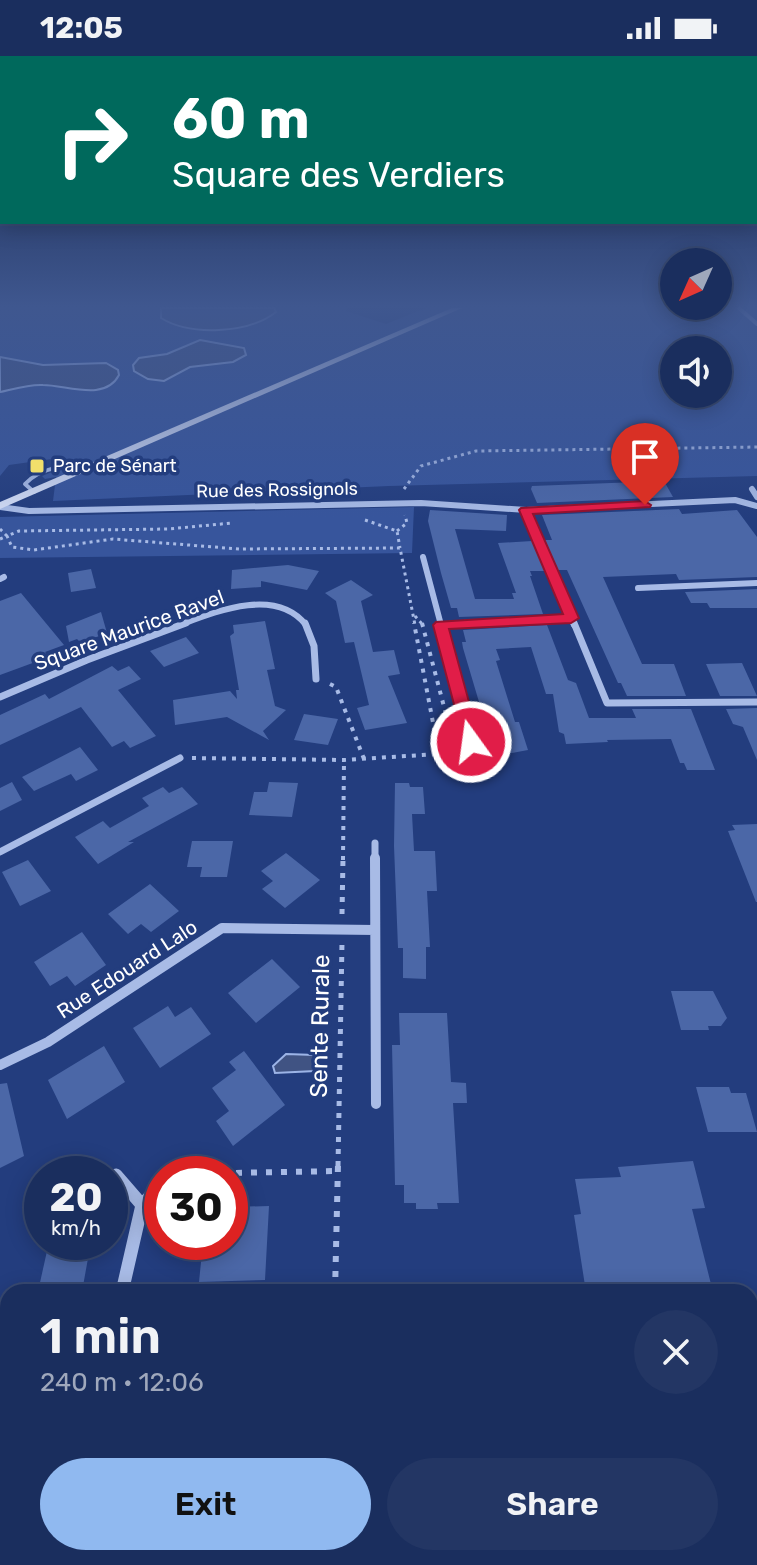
<!DOCTYPE html>
<meta charset="utf-8">
<style>
body{margin:0;font-family:Rubik,sans-serif;background:#233664;color:#f1f3f6;height:100vh;display:flex;flex-direction:column;font-size:30px;white-space:nowrap}
*{box-sizing:border-box;margin:0}
p{font-size:26px;color:#9fa8bc}
.icon{flex:none;width:44px;height:44px;fill:none;stroke:currentColor;stroke-width:2;stroke-linecap:round;stroke-linejoin:round}
.map{position:relative;flex:1;overflow:hidden}
.details{position:absolute;left:0px;top:1228px;width:758px;height:282px;display:flex;flex-direction:column;background:#1a2e5e;border-radius:24px 24px 0 0;box-shadow:0 4px 20px #0003,0 0 0 2px #384a73}
.details>*{flex:none}
.guide{position:absolute;left:0px;top:0px;width:758px;height:168px;box-shadow:0 4px 20px #0003,0 0 0 2px #384a73;background:#00695c;color:#fff;overflow:hidden}
.needle{width:52px;rotate:225deg}
.tools{position:absolute;left:660px;top:192px;display:grid;gap:16px}
.tools a{display:grid;place-items:center;width:72px;height:72px;border-radius:50%;background:#1a2e5e;box-shadow:0 4px 20px #0003,0 0 0 2px #384a73;font-size:40px}
.speed{position:absolute;left:24px;top:1100px;display:flex;gap:16px;font-size:40px;font-weight:700;text-align:center}
.speed>*{display:grid;place-content:center;width:104px;height:104px;border-radius:50%;background:#1a2e5e;box-shadow:0 4px 20px #0003,0 0 0 2px #384a73;line-height:1}
.speed small{font-size:20px;font-weight:400}
.speed .limit{border:12px solid #d22;background:#fff;color:#111}
.pin{position:absolute;display:grid;place-items:center;width:68px;height:68px;color:#fff;margin:-82px -34px;border-radius:50% 50% 50% 0;rotate:-45deg;box-shadow:0 0 8px #0007}
.pin .icon{rotate:45deg}
.me{position:absolute;width:88px;margin:-44px;rotate:346deg;stroke-linejoin:round;filter:drop-shadow(0 0 6px #0008)}
.turn{display:flex;align-items:center;gap:28px;height:168px;padding:0 40px;font-size:36px}
.turn .icon{width:104px;height:104px;stroke-width:2.5}
.turn b{display:block;font-size:56px;line-height:68px}
.round{display:grid;place-items:center;flex:none;width:84px;height:84px;border-radius:42px;background:#233664}
.head{display:flex;align-items:center;justify-content:space-between;height:136px;padding:0 40px}
h1{font-size:48px;font-weight:600;line-height:60px}
.cta{display:flex;gap:16px;margin-top:auto;padding:16px 40px}
.cta a{flex:1;height:92px;border-radius:48px;background:#90b9f0;color:#111;font-size:32px;font-weight:600;line-height:92px;text-align:center}
.cta a+a{background:#233664;color:#f1f3f6}
.status{display:flex;justify-content:space-between;align-items:center;height:56px;padding:0 40px;background:#1a2e5e;direction:ltr}
.status svg{height:22px;fill:currentColor}
.map>svg:first-child{display:block}
</style>
<div class="status"><b>12:05</b><svg viewBox="0 0 49 12"><path d="M0 12V9h3v3zM5 12V6h3v6zM10 12V3h3v9zM15 12V0h3v12zM26 1h20v11H26zM47 4h2v5h-2z"/></svg></div>
<div class="map">
<svg width="757" height="1509" viewBox="0 0 757 1509">
<rect width="100%" height="100%" fill="#233d7e"/>
<path fill="#37559c" fill-rule="evenodd" d="M0,252H347L346,255L386,268L426,252H757V420L389,430L53,445L56,421L45,423L42,420L57,414L59,402L9,409L0,420ZM674,294H718V338H674Z
M414,451L412,497L0,502V461Z"/>
<path fill="#405383" stroke="#9cb4e7" stroke-width="2" d="M161,252H274L276,256C248,278 190,280 161,262Z
M200,284L244,292L246,299L233,306L190,311L164,325L148,323L134,315L133,309L139,302L167,298Z
M0,301L43,309L106,307L118,314L119,319C105,346 67,329 43,329C29,328 14,333 0,336Z
M286,998L315,999V1015L275,1017L273,1010Z"/>
<path fill="#4b67a7" d="M664,425L673,441L537,447L531,433L532,430Z
M679,453L682,458L737,454L757,481V521L679,524L676,518L603,521L642,608H674L686,640H627L621,627H618L567,514H558L545,484H552L542,459Z
M430,454L507,459L506,475L455,473L475,543H514L512,537H516L498,487L532,485L545,515H530L532,520H530L543,558L459,561L457,552H451L441,517L428,465Z
M288,509L319,515L307,534L261,525V531L231,533L232,514Z
M91,513L96,532L71,536L68,517Z
M351,524L373,539L361,545L373,596L394,594L400,618L388,620L407,667L365,674L357,652L369,649L354,586L345,587L336,545L325,537Z
M757,533V552H710L707,547H691L685,536Z
M21,537L64,589L45,596L49,601L0,619V545Z
M101,556L107,577L81,587L77,583L69,586L66,570Z
M265,565L275,613L267,614L275,650L286,654L263,675L269,684L227,661L175,669L173,644L230,635L237,643L236,634H239L230,580L234,577L233,569Z
M547,569L568,624L576,627L589,662H636L632,653H691L715,714H687L684,707H680L671,683L607,684L608,686L566,688L564,678L559,676L553,638H546L531,591L496,593L500,604L496,605L515,666H519L528,694L495,700L463,592L462,586H466L463,574Z
M186,581L199,597L164,611L150,595Z
M706,608L742,607L757,640H720Z
M112,610L118,615L129,610L141,623L118,634L156,680L130,692L124,685L112,691L81,651L0,689V659L45,638L49,643Z
M757,652V704L743,671L733,668L726,653Z
M304,658L338,663L328,689L294,684Z
M80,691L98,714L76,725L71,718L34,735L22,721Z
M12,726L22,744L0,755V732Z
M269,726L298,727L292,761L249,759L254,736H267Z
M395,727H409L410,731H423L425,758H412L414,795H435L437,835H427L430,891H426V923L403,922V892H398L394,790Z
M163,731L169,737L182,731L198,748L128,786H134L98,808L75,781L103,765L110,772L149,750L142,742Z
M757,768V846H756L728,775L735,774L732,769Z
M192,785H233L227,821H200L202,811H187Z
M286,797L320,824L285,852L262,833L273,825L261,815Z
M28,804L51,835L20,850L2,816Z
M150,828L179,855L151,876L141,868L128,878L108,858Z
M82,876L106,909L75,930L67,920L50,930L34,906Z
M272,903L300,931L256,967L228,937Z
M671,935H713L727,962L721,970H708L709,974H681Z
M168,950L175,961L191,951L211,978L160,1012L133,972Z
M399,957H447L451,1026L466,1027L467,1047H453L459,1147H437L438,1153H416V1147H404V1129H395L392,989H400Z
M104,990L125,1026L67,1063L48,1024Z
M244,995L285,1049L233,1090L216,1065L229,1055L212,1032L236,1014L229,1006Z
M7,1027L24,1100L0,1112V1028Z
M696,1031H729L731,1037H746L757,1076H708Z
M693,1105L705,1152L692,1153L713,1236H586L574,1159L581,1158L575,1123L621,1121L618,1111Z
M269,1150L265,1224L199,1226L203,1186H230V1151Z
M49,1186H91L83,1230L39,1231Z"/>
<g fill="none" stroke-linecap="round" stroke-linejoin="round">
<path stroke="#a8bbe6" stroke-width="3" stroke-dasharray="3 4" stroke-linecap="butt" d="M404,433L421,410L476,395L757,391
M365,464L397,475L400,492
M0,473L7,480L19,475L168,473L232,467
M397,475L407,467L405,459
M0,483L7,480L12,491L34,494L113,483L239,493L400,492L415,569
M415,560L423,569"/>
<path stroke="#a8bbe6" stroke-width="4" stroke-dasharray="4 6" stroke-linecap="butt" d="M422,567L453,685L458,690
M330,628L336,631L364,703
M471,700L496,713
M192,702L344,704L439,698L414,567
M343,804L344,704"/>
<path stroke="#a8bbe6" stroke-width="5" stroke-dasharray="5 7" stroke-linecap="butt" d="M342,858L343,802
M338,1110L342,886"/>
<path stroke="#a8bbe6" stroke-width="6" stroke-dasharray="6 9" stroke-linecap="butt" d="M176,1118L338,1115
M335,1236L338,1108
M327,1502V1509"/>
<path stroke="#a8bbe6" stroke-width="4" d="M34,436L25,428C41,411 70,407 92,411"/>
<path stroke="#a8bbe6" stroke-width="4" d="M739,252L757,268"/>
<path stroke="#a8bbe6" stroke-width="6" d="M752,433L757,441
M0,451L29,455L421,447L526,454L735,444L757,450
M526,454L574,569
M423,501L441,569
M0,523L4,521
M638,532L757,527
M180,569C217,555 276,531 306,569
M441,569L571,562"/>
<path stroke="#a8bbe6" stroke-width="7" d="M305,567L314,590L316,623
M440,567L471,686
M574,567L607,647L757,646
M441,569L471,567
M0,641L87,604L186,567
M375,787V804
M0,796L180,702"/>
<path stroke="#a8bbe6" stroke-width="10" d="M375,802L376,1048
M0,1009L48,986L222,872L375,874"/>
<path stroke="#a8bbe6" stroke-width="13" d="M116,1119L142,1149
M122,1236L142,1149L162,1127
M0,1363L8,1360"/>
<path fill="#d2dcf5" fill-rule="evenodd" d="M452,252H462L0,453V446Z"/>
</g>
<linearGradient id="sky" x2="0" y2="1"><stop stop-color="#132245"/><stop offset="0.54" stop-color="#3f578f"/><stop offset="1" stop-color="#3f578f" stop-opacity="0"/></linearGradient>
<rect width="757" height="463" fill="url(#sky)"/>
<path fill="#e11d48" stroke="#92132f" stroke-width="2" d="M645,445L651,449L650,451L533,458L579,562L571,567L449,573L480,686L471,692L465,690L433,569L436,566L563,558L519,454L521,452Z"/>
<rect fill="#f1df6b" stroke="#233d7e" stroke-width="3" x="29" y="402" width="16" height="16" rx="4"/>
<g text-anchor="middle" dominant-baseline="central" stroke-width="7" stroke-linejoin="round" paint-order="stroke">
<g font-size="18" fill="#fff" stroke="#233d7e" text-anchor="start">
<text x="53" y="410">Parc de Sénart</text>
</g>
<g font-size="18" fill="#fff" stroke="#233d7e">
<text transform="translate(277 434) rotate(-1)">Rue des Rossignols</text>
</g>
<g font-size="20" fill="#fff" stroke="#233d7e">
<text transform="translate(129 574) rotate(-20)">Square Maurice Ravel</text>
<text transform="translate(127 913) rotate(-33)">Rue Edouard Lalo</text>
</g>
<g font-size="24" fill="#fff" stroke="#233d7e">
<text transform="translate(320 970) rotate(-89)">Sente Rurale</text>
</g>
</g>
</svg>
<div class="tools">
<a><svg class="needle" viewBox="-14 -14 28 28"><path d="M0-13l5 13h-10z" fill="#e53935"/><path d="M0 13l5-13h-10z" fill="#9fa8bc"/></svg></a>
<a><svg class="icon" aria-label="sound" viewBox="0 0 24 24"><path d="M4 9h4l5-4v14l-5-4H4zM17 9q2 3 0 6"/></svg></a>
</div>
<div class="speed"><div>20<small>km/h</small></div><div class="limit">30</div></div>
<div class="pin" style="left:645px;top:449px;background:#d93025"><svg class="icon" aria-label="arrive" viewBox="0 0 24 24"><path d="M6 21V4h12l-3 4 3 4H6"/></svg></div>
<svg class="me" style="left:471px;top:686px" viewBox="-20 -20 40 40"><circle r="17" fill="#e11d48" stroke="#fff" stroke-width="3"/><path d="M0-11L8 9 0 5-8 9z" fill="#fff"/></svg>
<div class="guide">
<div class="turn"><svg class="icon" aria-label="right" viewBox="0 0 24 24"><path d="M7 20v-9h11M14 6l5 5-5 5"/></svg><div><b>60 m</b>Square des Verdiers</div></div>
</div>
<section class="details">
<div class="head"><div><h1>1 min</h1><p>240 m · 12:06</p></div><a class="round"><svg class="icon" aria-label="close" viewBox="0 0 24 24"><path d="M6 6l12 12M18 6L6 18"/></svg></a></div>
<div class="cta"><a>Exit</a><a>Share</a></div>
</section>
</div>
